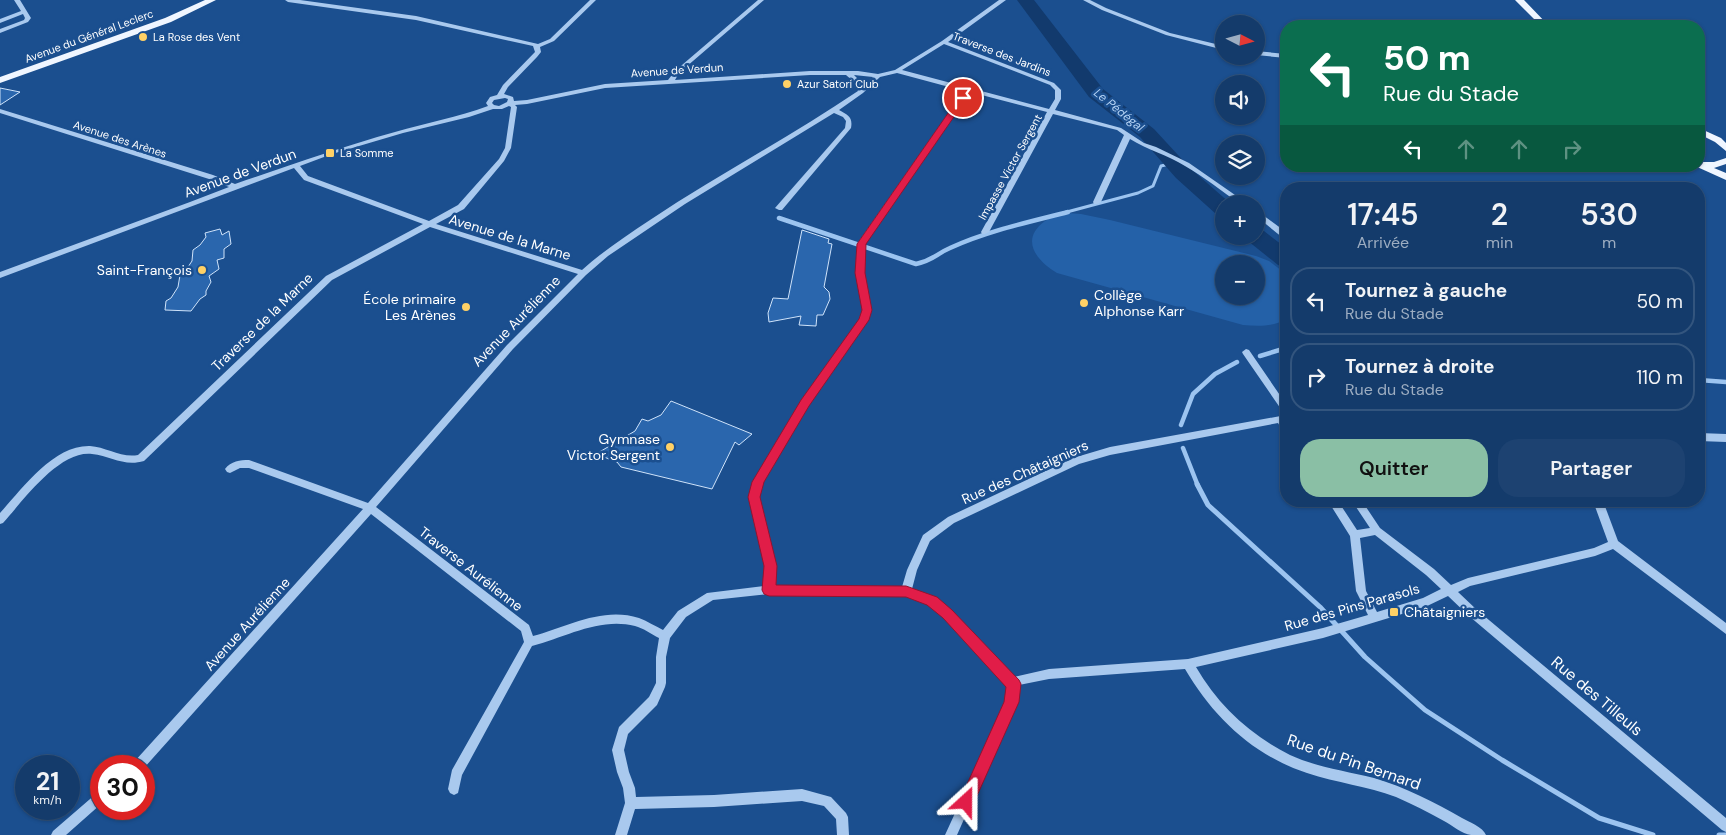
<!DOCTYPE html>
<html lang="fr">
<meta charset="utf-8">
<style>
body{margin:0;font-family:"DM Sans",sans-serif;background:#1d4271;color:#f1f3f6;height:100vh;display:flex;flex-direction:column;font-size:19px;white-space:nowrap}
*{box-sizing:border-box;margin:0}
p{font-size:16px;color:#9dadc1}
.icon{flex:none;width:28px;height:28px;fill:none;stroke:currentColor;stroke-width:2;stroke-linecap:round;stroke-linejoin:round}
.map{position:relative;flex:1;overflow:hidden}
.details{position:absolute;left:1280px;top:182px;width:425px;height:325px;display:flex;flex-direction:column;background:#143b6b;border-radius:20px;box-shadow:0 1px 4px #0004,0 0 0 1px #33557e}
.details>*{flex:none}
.top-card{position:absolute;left:1280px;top:20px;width:425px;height:152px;border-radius:20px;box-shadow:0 1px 4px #0004,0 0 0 1px #33557e;background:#0b6e4f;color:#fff;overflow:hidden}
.needle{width:32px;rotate:96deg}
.tools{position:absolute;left:1215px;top:15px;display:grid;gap:10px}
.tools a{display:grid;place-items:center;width:50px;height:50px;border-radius:50%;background:#143b6b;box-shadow:0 1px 4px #0004,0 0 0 1px #33557e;font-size:25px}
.speed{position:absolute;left:15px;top:755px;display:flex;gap:10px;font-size:25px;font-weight:700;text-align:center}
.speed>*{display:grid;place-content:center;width:65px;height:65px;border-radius:50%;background:#143b6b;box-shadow:0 1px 4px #0004,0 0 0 1px #33557e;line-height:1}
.speed small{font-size:12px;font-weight:400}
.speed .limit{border:8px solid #d22;background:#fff;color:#111}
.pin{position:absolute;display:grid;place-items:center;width:42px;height:42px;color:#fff;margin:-21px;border:2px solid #fff;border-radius:50%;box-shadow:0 1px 5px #0007}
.me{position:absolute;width:55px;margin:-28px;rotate:24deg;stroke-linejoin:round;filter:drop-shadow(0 0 4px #0008)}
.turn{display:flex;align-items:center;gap:18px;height:105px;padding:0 20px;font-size:22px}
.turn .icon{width:65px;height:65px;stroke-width:2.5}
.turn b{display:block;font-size:35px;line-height:42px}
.lanes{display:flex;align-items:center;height:48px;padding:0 20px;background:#0003;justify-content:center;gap:25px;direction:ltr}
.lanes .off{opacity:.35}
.eta{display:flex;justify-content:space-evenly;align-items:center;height:85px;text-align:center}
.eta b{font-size:30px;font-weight:600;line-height:35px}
.action{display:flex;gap:10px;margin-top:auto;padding:10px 20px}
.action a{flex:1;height:58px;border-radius:20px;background:#8abfa5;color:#111;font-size:20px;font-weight:600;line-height:58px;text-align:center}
.action a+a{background:#1d4271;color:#f1f3f6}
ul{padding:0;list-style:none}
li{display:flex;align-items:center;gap:15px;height:68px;margin:0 10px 8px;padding:0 10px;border:2px solid #33557e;border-radius:20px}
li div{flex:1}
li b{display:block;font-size:19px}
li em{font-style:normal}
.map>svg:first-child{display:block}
</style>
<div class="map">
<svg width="1726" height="835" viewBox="0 0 1726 835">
<rect width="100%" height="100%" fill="#1b4f8f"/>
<path fill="#2461a8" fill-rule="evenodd" d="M1067,213L1081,214L1110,220L1256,256L1269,261L1286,274V319C1273,327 1258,326 1243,325L1057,273C1037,261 1019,240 1045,221C1050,217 1060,216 1067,213ZM1224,264H1256V296H1224Z"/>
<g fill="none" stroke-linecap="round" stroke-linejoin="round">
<path stroke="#9cc4f0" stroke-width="3" d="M1063,213L1138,193L1153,186L1161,166L1173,163"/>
<path stroke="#9cc4f0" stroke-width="4.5" d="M779,218L916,264C934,260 936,254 950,248C987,231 1029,222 1068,212
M1260,356L1286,348
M1699,380L1726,382
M1181,425L1193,394L1215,374L1237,362
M1183,448L1198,486"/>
<path stroke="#9cc4f0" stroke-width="5" d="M1197,484L1208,505L1320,607L1365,657L1425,710L1502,760L1599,818L1653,835
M1719,835H1726"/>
<path fill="#123a6d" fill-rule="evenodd" d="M1017,0H1034L1103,89L1154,129L1190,168L1231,204H1224V216L1216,214L1176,178L1140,137L1089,97Z
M1256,229L1264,231L1286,248V268L1278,265L1248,241L1245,236H1256Z"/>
</g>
<path fill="#2a66ad" stroke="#cfe3fa" d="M0,88L20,92L0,105Z
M220,229L222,235L229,231L231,244L224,249V258L217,260L219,269L209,276L211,282L206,291V295L200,299L191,311L165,310L166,301L171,298L178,287L180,275L186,270L192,261L193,250L200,245L206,237L205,233Z
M802,230L829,239L828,243L832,244L824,287L829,292L830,299L823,315H817L816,326L799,325L801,316L769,322L768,313L773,298L788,299Z
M671,401L752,434L739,445L735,442L712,489L621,467L617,462L596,454L635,431L642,419L648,421L661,415Z"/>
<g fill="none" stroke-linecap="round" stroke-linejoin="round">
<path fill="#a9c9ee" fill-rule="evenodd" d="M14,0H20L31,18L28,22L0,33V29L24,20L25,18L23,14L0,23V19L21,11Z
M285,0H300L416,16L538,44L550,39L590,0H596L554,41L540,47L541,52L537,57L508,87L504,94L513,97L514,101L527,100L605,84L668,80L675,71L758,0H764L679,73L675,80L810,71H858L878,74L895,70L942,41L999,0H1006L948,42L1054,83L1061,90V99L1055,110L1121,128L1144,143L1156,147L1189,163L1248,204H1240C1222,191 1204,177 1185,166C1168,155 1147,150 1130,139L1101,202L1097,204H1094L1093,202L1124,135L1117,130L1053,114L989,232L985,234H982L981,232L1047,112L970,92L865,244L864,273L871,310L868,320L808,405L762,483L759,497L775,566L774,586L902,587L907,570L923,535L948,517L1073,458L1110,447L1286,415V432L1283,431L1278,423L1110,455L1079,464L954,523L930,541L917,570L912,589L936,598L951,611L1014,677L1049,669L1188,659L1323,628L1368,615L1356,591L1350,536L1328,501H1338L1357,530L1370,528L1352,501H1362L1380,528L1434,569L1451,585L1468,578L1594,548L1608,542L1593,501H1603L1618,541L1726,623V634L1613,549L1595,556L1470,586L1458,592L1477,610L1726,818V832L1722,830L1469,616L1448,596L1425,607L1323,638L1196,667C1218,705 1250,735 1290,755C1316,767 1346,771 1374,778C1405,787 1434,802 1462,818C1469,822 1483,827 1486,835C1481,835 1476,835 1471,835C1462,834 1452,825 1444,821C1428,812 1412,804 1396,797C1367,786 1337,783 1307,773C1254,756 1213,717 1185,669L1049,679L1019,685L1016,702L957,835H945L1006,702L1008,686L943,617L929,604L906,596L769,594L713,600L686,617L670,638L666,657V683L665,687L657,705L628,734L624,750L629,772L635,788L636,797L714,795L802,789L831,797L846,813L848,817L849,835H837L836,819L824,806L802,801L714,807L635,809L627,835H615L625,803L623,788L617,772L612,750L619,727L649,697L656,683V657L659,638C651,634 643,628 635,626C600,617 566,637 532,646L462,775L458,793L454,795L450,793L448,789L452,770L524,642L521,631L371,514L144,768V766H132L134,762L363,509L249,468H240L230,473L227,472L225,469C231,461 240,460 249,460L368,503L507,345L578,274L430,227L332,280L144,461C124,467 111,456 92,454C59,450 23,501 3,523L0,524V513C22,489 53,445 90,446C106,447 121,458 138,455L326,276L423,224L304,180L294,168L0,278V272L190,202L229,187L209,179L0,113V109L213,175L235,184C288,166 341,147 395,132C426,123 458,117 488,106L486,103L490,97L497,95L503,85L535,52L533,46L416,20L288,2ZM944,44L1050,85L1055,90V99L1049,109L902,70ZM897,73L964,91L857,244L856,273L863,310L860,319L802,401L753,482L749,497L765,566L764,586L707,593L678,611L663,630C655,626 647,621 639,618C603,606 566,627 533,636L529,625L376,507L513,349L586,275L608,256L685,204L834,113L843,117L846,121L845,128L775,208L779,210H782L851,128C853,117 848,115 839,110L863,93L880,77ZM810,75H846L854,82L858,91C790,137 717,175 650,220C626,236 603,251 582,270L436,224L464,209L504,161L511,148L517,107L515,105L527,104L605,88ZM854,75L873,77L862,87L859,80ZM505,98L508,99L507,102L499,106L494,105L492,103L494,100ZM509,106L511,107L505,148L499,159L458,205L429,221L308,176L300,166L332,154L403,133L469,117L493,109H502ZM1375,535L1426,575L1441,589L1423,598L1377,612L1366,591L1360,538Z
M1083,0H1090L1106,8L1170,33L1224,46V50L1166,35L1102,10Z
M1256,51L1286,54V58L1256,55Z
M1256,210L1286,232V238H1283L1256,216Z
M1246,349L1249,350L1286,404V413L1283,412L1243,354L1242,352Z
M1699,433L1726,434V442L1699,441Z
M101,791V804L66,835H51L53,831L97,793Z"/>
<path fill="#f0f6ff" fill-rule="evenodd" d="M205,0H216L171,22L0,83V77L165,18Z
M1515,0H1524L1549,26H1541Z
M1699,128L1721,138L1726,143V151L1715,142L1699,134Z
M1726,158V164L1714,168L1726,173V180L1695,166H1699V162H1714Z"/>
</g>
<path fill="#e11d48" stroke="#92132f" d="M960,96L967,98L866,244L865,273L872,310L869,320L809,406L764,482L760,497L777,566L776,585L906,586L937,597L952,610L1019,680L1021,684L1019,702L972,807L966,809L961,807L959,802L1004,702L1006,687L943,618L927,605L906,597L769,596L764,594L762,590L764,566L748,497L752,482L801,400L859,319L862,310L855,273L857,244Z"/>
<g fill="#ffd166" stroke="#1b4f8f" stroke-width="2">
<circle cx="143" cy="37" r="5"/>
<circle cx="787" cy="84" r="5"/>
<rect x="325" y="148" width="10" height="10" rx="2.5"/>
<circle cx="202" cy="270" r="5"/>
<circle cx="1084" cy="303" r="5"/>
<circle cx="466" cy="307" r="5"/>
<circle cx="670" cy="447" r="5"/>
<rect x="1389" y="607" width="10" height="10" rx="2.5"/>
</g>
<g text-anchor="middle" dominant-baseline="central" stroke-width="5" stroke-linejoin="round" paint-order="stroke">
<g font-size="11" fill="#fff" stroke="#1b4f8f">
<text transform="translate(89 36) rotate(-20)">Avenue du Général Leclerc</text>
<text transform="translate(1002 54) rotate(21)">Traverse des Jardins</text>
<text transform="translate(677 70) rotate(-4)">Avenue de Verdun</text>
<text transform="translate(120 139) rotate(18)">Avenue des Arènes</text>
<text transform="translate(1010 167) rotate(-61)">Impasse Victor Sergent</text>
</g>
<g font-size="11" fill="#fff" stroke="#1b4f8f" text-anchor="start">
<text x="153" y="37">La Rose des Vent</text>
<text x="797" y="84">Azur Satori Club</text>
<text x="340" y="153">La Somme</text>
</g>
<g font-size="12" font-style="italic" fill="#b5d3f5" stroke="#1b4f8f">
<text transform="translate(1119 110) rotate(39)">Le Pédégal</text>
</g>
<g font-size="14" fill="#fff" stroke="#1b4f8f">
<text transform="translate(240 173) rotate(-20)">Avenue de Verdun</text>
<text transform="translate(510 237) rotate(17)">Avenue de la Marne</text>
<text transform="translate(516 321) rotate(-46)">Avenue Aurélienne</text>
<text transform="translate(262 322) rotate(-44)">Traverse de la Marne</text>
<text transform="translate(1025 472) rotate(-24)">Rue des Châtaigniers</text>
<text transform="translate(471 569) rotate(38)">Traverse Aurélienne</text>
<text transform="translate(1352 607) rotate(-16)">Rue des Pins Parasols</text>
<text transform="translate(247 624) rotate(-48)">Avenue Aurélienne</text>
</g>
<g font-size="14" fill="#fff" stroke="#1b4f8f" text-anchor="end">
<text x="192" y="270">Saint-François</text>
<text x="1094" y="295" text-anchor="start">Collège<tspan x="1094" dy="16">Alphonse Karr</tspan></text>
<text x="456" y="299">École primaire<tspan x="456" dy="16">Les Arènes</tspan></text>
<text x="660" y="439">Gymnase<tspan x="660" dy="16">Victor Sergent</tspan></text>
<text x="1404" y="612" text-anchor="start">Châtaigniers</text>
</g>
<g font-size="16" fill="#fff" stroke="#1b4f8f">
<text transform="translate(1597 696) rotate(40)">Rue des Tilleuls</text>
<text transform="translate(1354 762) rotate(19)">Rue du Pin Bernard</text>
</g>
</g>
</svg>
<div class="tools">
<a><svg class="needle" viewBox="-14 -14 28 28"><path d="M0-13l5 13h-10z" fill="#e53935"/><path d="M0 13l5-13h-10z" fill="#9dadc1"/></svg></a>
<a><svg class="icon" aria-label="sound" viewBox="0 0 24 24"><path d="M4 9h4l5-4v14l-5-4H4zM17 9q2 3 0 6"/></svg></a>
<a><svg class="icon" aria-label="layers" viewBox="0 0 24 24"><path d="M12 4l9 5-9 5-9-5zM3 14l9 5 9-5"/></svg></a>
<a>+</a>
<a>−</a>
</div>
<div class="speed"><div>21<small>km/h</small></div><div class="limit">30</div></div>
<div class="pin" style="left:963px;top:98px;background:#d93025"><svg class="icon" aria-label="arrive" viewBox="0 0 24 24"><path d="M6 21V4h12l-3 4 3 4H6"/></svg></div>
<svg class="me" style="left:966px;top:802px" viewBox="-20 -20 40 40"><path d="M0-17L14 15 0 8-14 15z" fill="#e11d48" stroke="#fff" stroke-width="4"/></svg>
<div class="top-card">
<div class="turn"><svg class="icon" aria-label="left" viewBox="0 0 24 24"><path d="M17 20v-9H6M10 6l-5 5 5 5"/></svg><div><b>50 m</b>Rue du Stade</div></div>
<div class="lanes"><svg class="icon" aria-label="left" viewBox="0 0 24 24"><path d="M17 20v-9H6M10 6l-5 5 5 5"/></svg><svg class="icon off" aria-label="ahead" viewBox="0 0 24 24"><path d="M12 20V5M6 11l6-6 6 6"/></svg><svg class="icon off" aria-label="ahead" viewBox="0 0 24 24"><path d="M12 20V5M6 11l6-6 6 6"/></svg><svg class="icon off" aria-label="right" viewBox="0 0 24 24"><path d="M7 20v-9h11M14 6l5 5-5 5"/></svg></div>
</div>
<section class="details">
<div class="eta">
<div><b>17:45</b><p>Arrivée</p></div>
<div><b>2</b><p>min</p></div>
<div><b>530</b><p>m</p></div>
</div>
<ul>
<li><svg class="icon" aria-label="left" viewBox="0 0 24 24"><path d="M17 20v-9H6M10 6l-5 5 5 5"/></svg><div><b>Tournez à gauche</b><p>Rue du Stade</p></div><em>50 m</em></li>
<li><svg class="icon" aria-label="right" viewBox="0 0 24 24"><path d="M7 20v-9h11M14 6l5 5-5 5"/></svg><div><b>Tournez à droite</b><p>Rue du Stade</p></div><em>110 m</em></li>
</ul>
<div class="action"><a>Quitter</a><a>Partager</a></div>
</section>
</div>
